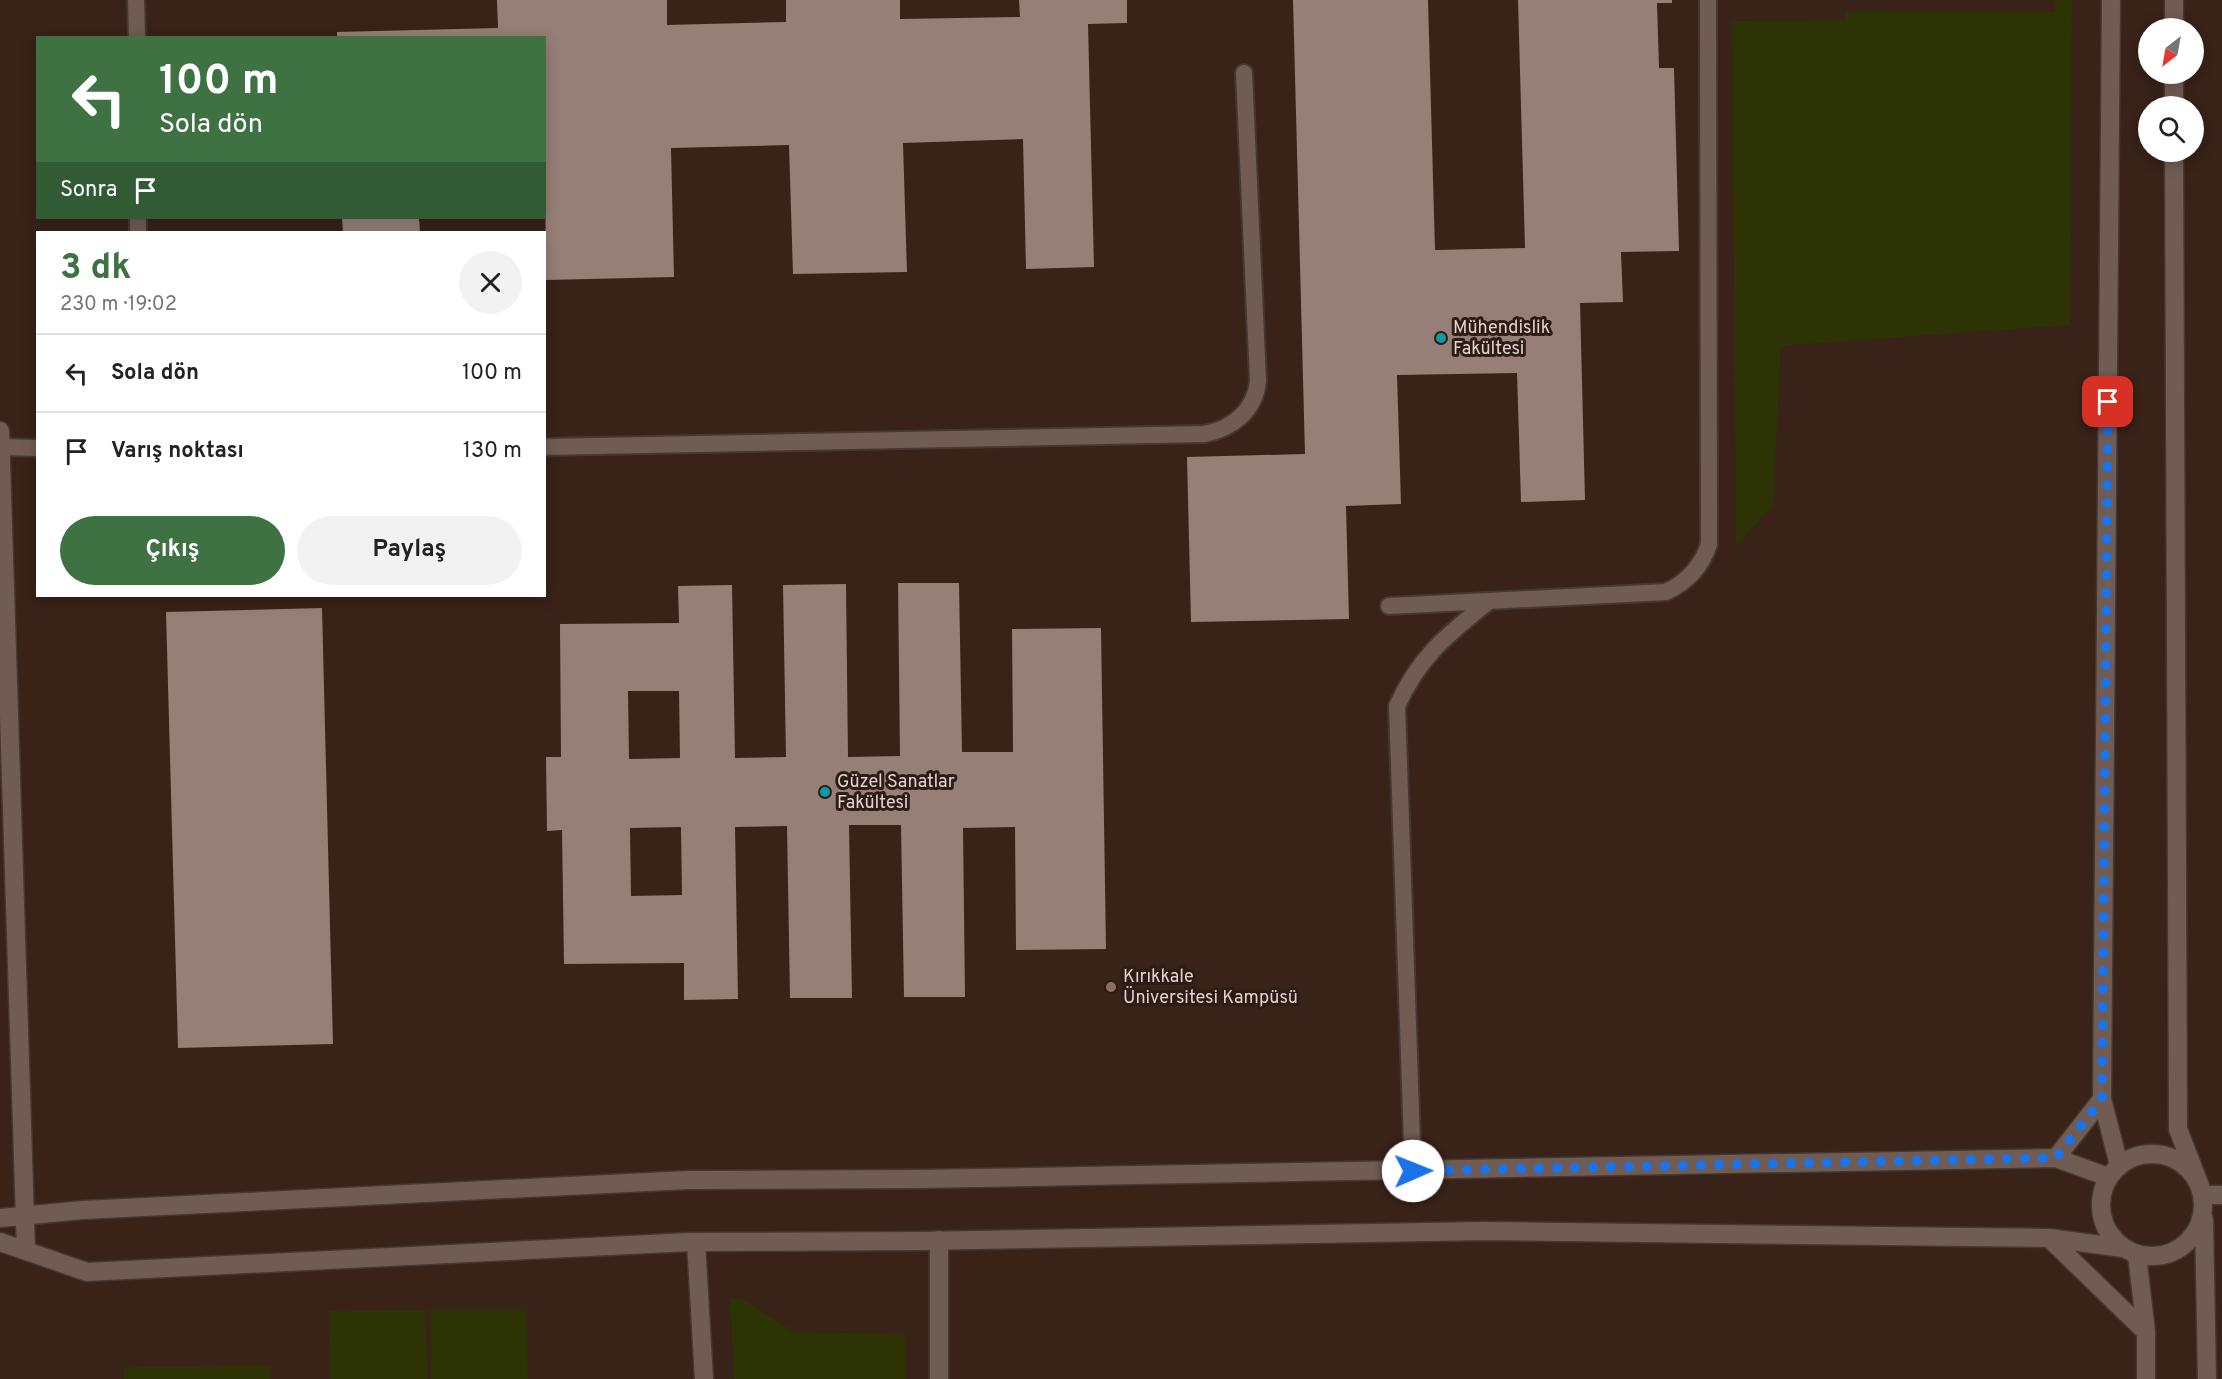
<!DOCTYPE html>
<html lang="tr">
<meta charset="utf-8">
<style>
body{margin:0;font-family:Overpass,sans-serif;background:#f2f2f2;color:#222;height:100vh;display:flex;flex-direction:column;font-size:22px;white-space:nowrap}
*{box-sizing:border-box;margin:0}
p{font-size:20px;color:#767676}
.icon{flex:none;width:33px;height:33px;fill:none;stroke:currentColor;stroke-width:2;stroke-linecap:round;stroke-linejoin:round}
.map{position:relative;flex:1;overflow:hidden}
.side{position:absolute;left:36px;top:231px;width:510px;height:366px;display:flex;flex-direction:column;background:#fff;border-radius:0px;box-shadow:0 3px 15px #0003}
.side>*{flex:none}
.hud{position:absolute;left:36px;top:36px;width:510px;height:183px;border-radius:0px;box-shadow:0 3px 15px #0003;background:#3e7242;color:#fff;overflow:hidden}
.needle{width:39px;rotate:211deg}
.controls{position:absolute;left:2138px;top:18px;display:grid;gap:12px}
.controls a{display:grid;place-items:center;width:66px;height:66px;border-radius:50%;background:#fff;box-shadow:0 3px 15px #0003;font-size:30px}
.pin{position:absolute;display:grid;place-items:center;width:51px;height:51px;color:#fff;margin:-26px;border-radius:12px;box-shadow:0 3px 9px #0006}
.me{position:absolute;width:66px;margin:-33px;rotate:89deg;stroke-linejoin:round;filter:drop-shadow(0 0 4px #0008)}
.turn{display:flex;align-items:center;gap:21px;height:126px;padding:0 24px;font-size:27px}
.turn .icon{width:78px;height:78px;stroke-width:2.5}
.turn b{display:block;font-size:42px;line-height:51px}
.then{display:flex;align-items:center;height:57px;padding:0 24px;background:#0003;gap:12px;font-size:22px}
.round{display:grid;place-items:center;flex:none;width:63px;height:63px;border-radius:32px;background:#f2f2f2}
.overview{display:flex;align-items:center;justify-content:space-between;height:102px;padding:0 24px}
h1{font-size:36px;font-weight:700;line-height:45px;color:#3e7242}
.primary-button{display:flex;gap:12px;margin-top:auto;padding:12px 24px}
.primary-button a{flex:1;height:69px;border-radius:36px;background:#3e7242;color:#fff;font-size:24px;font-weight:700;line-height:69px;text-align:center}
.primary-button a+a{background:#f2f2f2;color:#222}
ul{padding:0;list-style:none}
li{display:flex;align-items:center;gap:18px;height:78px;padding:0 24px;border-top:2px solid #e0e0e0}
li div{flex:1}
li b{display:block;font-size:22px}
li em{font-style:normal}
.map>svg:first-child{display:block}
</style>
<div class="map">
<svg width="2222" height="1379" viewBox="0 0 2222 1379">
<rect width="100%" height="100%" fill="#2d1b14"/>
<path fill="#392218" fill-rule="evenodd" d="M0,0H2222V1379H0ZM2148,28H2193V74H2148ZM38,38H544V218H38ZM2148,106H2193V152H2148ZM38,232H544V596H38Z"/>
<path fill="#2c3304" d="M2055,0H2072L2070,325L1781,346L1773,505L1736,547L1732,21L1845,20L1846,11L2055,12Z
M730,1298L742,1299L795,1332L905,1334V1379H734Z
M426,1310L427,1379H330L329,1311Z
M430,1310H527L528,1379H431Z
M271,1365V1379H124V1367Z"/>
<path fill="#967f76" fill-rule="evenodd" d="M497,0H667V25L786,22V0H900V19L1020,17L1019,0H1127V23L1088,24L1094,267L1026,269L1023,139L903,143L907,272L793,274L789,145L671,148L674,277L546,280L544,38H337V32L498,28Z
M1293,0H1428L1435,250L1525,248L1518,0H1672V3H1657L1659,68H1674L1679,251L1621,252L1623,302L1580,303L1585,500L1521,502L1517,373L1397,375L1401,504L1346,506L1349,619L1191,622L1187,457L1305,454Z
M342,218H419L420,232H343Z
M898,583H959L962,752H1013L1012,629L1101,628L1106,949L1016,950L1015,827L963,828L965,997H904L901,825H849L852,998H790L787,826L735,827L738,999L684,1000V963L564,964L562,830L547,831L546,757H561L560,624L679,623L678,586L732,585L735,758L786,757L783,585L846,584L848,757L900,756ZM628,691H679L680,758L629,759ZM681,827L682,895L631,896L630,828Z
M322,608L333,1044L178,1048L166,612Z"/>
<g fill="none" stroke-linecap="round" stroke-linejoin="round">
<defs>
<path id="lane" d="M136,0L137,38
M138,218V232
M1,447L38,448
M544,447L1204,434C1232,429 1255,411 1258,381L1244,73
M1389,606L1666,592C1687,582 1702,566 1709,544L1708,0
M1413,1171L1397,706C1419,657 1447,635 1488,602"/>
<path id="street" d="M2202,1195H2222
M696,1242L704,1379
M939,1379V1240"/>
<path id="secondary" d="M2111,0L2102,1099L2119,1165
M2174,0V28
M2174,74V106
M2174,152L2178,1129L2200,1186
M0,431L26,1251
M2101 1205a51 51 0 1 1 102 0a51 51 0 1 1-102 0Z
M2056,1158L2102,1099
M0,1218L83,1210L688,1180L920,1179L2056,1158L2108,1177
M2204,1219L2207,1379
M2049,1238L2146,1332
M0,1242L87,1272L690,1242L920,1241L1485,1231L2049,1238L2123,1248
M2137,1255L2146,1332V1379"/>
</defs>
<use href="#lane" stroke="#453733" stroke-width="20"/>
<use href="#street" stroke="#453733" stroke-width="21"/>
<use href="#secondary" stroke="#453733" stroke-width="21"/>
<use href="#lane" stroke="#705c53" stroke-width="16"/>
<use href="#street" stroke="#705c53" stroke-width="18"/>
<use href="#secondary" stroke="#705c53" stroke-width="18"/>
</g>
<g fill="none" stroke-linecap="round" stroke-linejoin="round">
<path stroke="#1a73e8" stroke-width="10" stroke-dasharray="0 18" d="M1413,1171L2056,1158L2102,1099L2108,402"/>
</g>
<g fill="#0f9aa8" stroke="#2d1b14" stroke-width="2">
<circle cx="1441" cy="338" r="6"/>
<circle cx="825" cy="792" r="6"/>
</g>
<circle fill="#8d6e63" stroke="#2d1b14" stroke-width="2" cx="1111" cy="987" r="6"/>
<g text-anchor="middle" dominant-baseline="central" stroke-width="6" stroke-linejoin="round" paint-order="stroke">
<g font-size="18" fill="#e1d4cf" stroke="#2d1b14" text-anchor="start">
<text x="1453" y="328">Mühendislik<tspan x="1453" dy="21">Fakültesi</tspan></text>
<text x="837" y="782">Güzel Sanatlar<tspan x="837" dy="21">Fakültesi</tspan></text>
<text x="1123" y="977">Kırıkkale<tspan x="1123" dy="21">Üniversitesi Kampüsü</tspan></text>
</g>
</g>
</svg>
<div class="controls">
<a><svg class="needle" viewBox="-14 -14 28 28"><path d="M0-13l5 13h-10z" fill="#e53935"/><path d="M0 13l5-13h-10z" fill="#767676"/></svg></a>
<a><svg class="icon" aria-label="search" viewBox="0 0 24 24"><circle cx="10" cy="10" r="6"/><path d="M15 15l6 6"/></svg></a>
</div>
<div class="pin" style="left:2108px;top:402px;background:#d93025"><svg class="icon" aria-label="arrive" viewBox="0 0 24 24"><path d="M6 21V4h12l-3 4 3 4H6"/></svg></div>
<svg class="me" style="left:1413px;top:1171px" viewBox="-20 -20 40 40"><circle r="19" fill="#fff"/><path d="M0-13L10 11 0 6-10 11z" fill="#1a73e8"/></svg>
<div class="hud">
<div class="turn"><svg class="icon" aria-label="left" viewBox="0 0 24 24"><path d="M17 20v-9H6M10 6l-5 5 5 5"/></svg><div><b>100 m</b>Sola dön</div></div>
<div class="then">Sonra<svg class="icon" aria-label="arrive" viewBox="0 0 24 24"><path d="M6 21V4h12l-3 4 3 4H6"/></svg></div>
</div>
<section class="side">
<div class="overview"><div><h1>3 dk</h1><p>230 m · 19:02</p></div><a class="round"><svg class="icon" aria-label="close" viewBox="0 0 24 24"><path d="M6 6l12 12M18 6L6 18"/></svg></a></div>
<ul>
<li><svg class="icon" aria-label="left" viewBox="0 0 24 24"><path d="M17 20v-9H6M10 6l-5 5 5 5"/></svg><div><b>Sola dön</b></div><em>100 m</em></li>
<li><svg class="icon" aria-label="arrive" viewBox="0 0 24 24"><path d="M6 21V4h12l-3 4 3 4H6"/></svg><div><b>Varış noktası</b></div><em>130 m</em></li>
</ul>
<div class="primary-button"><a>Çıkış</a><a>Paylaş</a></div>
</section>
</div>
